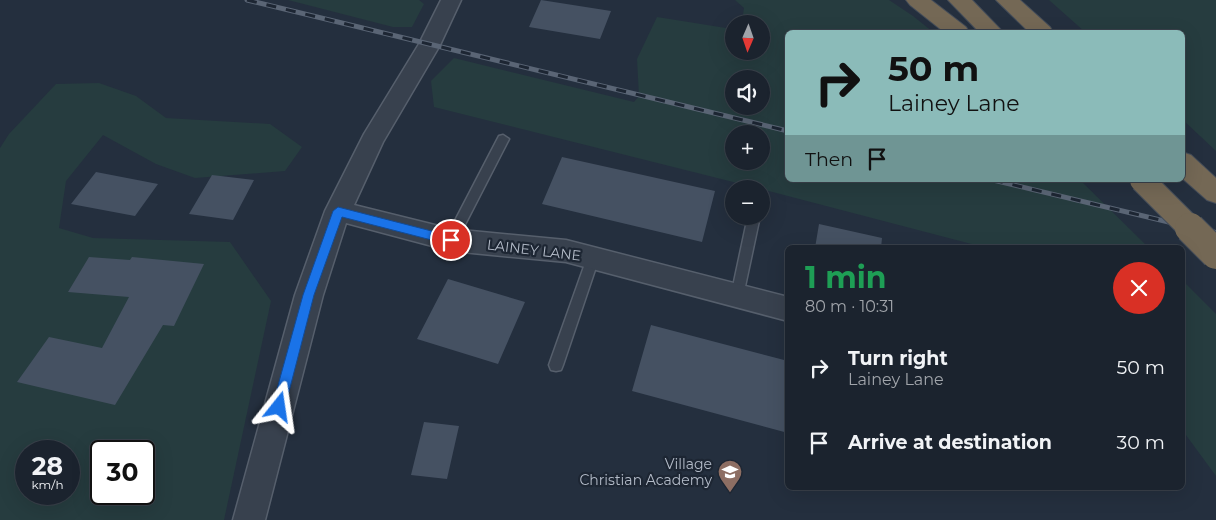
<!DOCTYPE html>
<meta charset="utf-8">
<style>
body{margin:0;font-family:Montserrat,sans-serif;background:#282f3a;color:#f1f3f6;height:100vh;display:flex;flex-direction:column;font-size:19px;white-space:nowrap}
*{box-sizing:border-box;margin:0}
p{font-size:16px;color:#a0a4aa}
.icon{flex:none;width:28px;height:28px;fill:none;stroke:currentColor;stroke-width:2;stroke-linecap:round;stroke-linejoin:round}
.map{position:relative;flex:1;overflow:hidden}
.panel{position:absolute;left:785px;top:245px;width:400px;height:245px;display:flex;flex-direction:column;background:#1b232e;border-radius:8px;box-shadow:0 5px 20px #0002,0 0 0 1px #39404a}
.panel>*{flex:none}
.hud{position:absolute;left:785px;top:30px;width:400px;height:152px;border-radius:8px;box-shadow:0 5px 20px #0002,0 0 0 1px #39404a;background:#8bbbb9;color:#111;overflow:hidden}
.needle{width:32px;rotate:182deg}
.fabs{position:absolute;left:725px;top:15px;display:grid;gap:10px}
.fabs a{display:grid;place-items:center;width:45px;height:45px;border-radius:50%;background:#1b232e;box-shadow:0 5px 20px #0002,0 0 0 1px #39404a;font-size:25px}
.speed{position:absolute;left:15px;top:440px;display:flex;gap:10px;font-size:25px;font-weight:700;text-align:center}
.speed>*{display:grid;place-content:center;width:65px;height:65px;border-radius:50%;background:#1b232e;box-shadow:0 5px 20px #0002,0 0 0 1px #39404a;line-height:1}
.speed small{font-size:12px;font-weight:400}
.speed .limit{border:2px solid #111;border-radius:8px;background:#fff;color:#111}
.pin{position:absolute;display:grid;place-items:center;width:42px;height:42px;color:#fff;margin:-21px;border:2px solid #fff;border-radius:50%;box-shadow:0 1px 5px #0007}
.me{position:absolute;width:55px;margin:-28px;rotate:15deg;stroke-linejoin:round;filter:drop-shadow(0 0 4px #0008)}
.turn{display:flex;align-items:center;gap:18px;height:105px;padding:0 20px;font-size:22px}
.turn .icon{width:65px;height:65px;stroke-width:2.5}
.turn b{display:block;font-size:35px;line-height:42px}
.then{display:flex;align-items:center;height:48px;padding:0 20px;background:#0003;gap:10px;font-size:19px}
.round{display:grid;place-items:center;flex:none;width:52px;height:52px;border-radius:26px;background:#282f3a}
.overview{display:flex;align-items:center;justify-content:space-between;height:85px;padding:0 20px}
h1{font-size:30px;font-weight:700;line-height:38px;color:#1e9e55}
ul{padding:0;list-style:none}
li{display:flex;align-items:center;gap:15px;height:75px;padding:0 20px}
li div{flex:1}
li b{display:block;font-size:19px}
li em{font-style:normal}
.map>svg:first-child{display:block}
</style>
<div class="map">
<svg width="1216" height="520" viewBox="0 0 1216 520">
<rect width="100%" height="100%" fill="#242f3e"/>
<path fill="#263c3f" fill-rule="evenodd" d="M288,0H419L424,4L412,27H393Z
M735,0H889L913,16L933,32H788V180H1080L1148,247H983L761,189L434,107L431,81L454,58L634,102L639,96L637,59L657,17L726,28L734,25V51H761V24H737L742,21L744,8ZM734,79H761V106H734ZM734,134H761V161H734Z
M1049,0H1216V151L1183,120L1182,32H1085Z
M99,83L136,96L166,118L270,124L302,147L285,171L195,178L156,164L103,135L66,181L59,228L93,238L230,242L271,301L224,520H0V148L9,134L56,84ZM26,451H69V494H26ZM101,451H144V494H101Z
M1183,281L1216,314V476L1183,431Z"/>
<path fill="#455162" d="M541,0L611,11L600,39L529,27Z
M562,157L715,191L702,242L542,204Z
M96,172L158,184L135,216L71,204Z
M212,175L254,180L233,220L189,214Z
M819,224L882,238L881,248H815Z
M89,257L130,260L132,257L204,264L174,326L163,325L115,405L17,382L49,337L102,348L129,297L68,292Z
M448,279L525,302L498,364L417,339Z
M651,325L788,361V433L632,391Z
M424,422L459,426L447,479L411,475Z"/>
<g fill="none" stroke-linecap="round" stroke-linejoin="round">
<defs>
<path id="lane" d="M503,135L509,139L455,244L451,245L447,244L445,240L447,236L499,136Z
M748,216H760L743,296L742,300L737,302L732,300L731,296Z
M593,253L597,254L599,258L563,365L561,370L556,371L551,370L549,365L587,258L589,254Z"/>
<path id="street" d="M441,0H461L440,45L383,142L354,205L451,229L566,240L788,297V321L566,262L451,251L346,223L323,295L265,520H233L295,295L325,211L364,134L419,44Z"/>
<path id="highway" d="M906,0H931L966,27L969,32H944L910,5Z
M948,0H972L1003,32H979Z
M996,0H1020L1050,27L1053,32H1029Z
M1182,152L1191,155L1216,178V203L1207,200L1182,178Z"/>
</defs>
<use href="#lane" stroke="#565f6c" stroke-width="3"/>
<use href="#street" stroke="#565f6c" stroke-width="3"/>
<use href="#highway" stroke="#434c59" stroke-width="2"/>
<use href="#lane" fill="#38414e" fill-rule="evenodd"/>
<use href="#street" fill="#38414e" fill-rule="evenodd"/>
<use href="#highway" fill="#746855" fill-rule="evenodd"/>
<defs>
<path id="rail-far1" d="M247,0L788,131
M993,180L1202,230"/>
<path id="rail" d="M1196,228L1216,233"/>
</defs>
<use href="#rail-far1" stroke="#5a6575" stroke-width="5"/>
<use href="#rail" stroke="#5a6575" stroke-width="6"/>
<use href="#rail-far1" stroke="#1d2633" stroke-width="3" stroke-dasharray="10" stroke-linecap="butt"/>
<use href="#rail" stroke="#1d2633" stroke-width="4.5" stroke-dasharray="12" stroke-linecap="butt"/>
<defs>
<path id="highway-bridge-far1" d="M1142,180L1192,230"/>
<path id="highway-bridge" d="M1190,228L1216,254"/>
</defs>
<use href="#highway-bridge-far1" stroke="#434c59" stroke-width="26" stroke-linecap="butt"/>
<use href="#highway-bridge" stroke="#434c59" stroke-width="32" stroke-linecap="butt"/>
<use href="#highway-bridge-far1" stroke="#746855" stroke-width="24"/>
<use href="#highway-bridge" stroke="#746855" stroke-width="30"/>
</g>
<path fill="#1a73e8" stroke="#114b97" d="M338,207L451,236L457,240L451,245L342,217L314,295L285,407L283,412L279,414L274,412L272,407L303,295L333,211Z"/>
<defs>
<symbol id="school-pin" viewBox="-11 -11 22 30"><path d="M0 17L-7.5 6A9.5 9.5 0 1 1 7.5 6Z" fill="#8d6e63" stroke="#1d2633"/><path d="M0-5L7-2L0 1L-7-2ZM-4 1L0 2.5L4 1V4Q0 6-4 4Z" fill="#fff"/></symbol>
</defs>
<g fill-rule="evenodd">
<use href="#school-pin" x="716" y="458" width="28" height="38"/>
</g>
<g text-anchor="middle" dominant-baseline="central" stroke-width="4.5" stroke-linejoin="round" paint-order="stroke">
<g font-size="14" fill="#b4bcc9" stroke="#1d2633">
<text transform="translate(534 250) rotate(7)">LAINEY LANE</text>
</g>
<g font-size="14" fill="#b4bcc9" stroke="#1d2633" text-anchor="end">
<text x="712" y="464">Village<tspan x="712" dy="16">Christian Academy</tspan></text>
</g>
</g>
</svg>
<div class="fabs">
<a><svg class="needle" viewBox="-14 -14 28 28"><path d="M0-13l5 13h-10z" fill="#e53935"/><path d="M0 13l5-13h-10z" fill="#a0a4aa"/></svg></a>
<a><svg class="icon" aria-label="sound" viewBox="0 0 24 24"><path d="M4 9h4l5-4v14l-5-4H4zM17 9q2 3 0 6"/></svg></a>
<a>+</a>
<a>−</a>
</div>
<div class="speed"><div>28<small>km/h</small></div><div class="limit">30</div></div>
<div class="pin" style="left:451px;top:240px;background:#d93025"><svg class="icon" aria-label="arrive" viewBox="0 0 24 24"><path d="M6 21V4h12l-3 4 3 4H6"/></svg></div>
<svg class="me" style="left:279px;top:407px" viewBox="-20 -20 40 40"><path d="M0-17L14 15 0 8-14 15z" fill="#1a73e8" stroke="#fff" stroke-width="4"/></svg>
<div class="hud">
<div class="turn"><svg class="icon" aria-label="right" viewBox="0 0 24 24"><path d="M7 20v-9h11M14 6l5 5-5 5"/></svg><div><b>50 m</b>Lainey Lane</div></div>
<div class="then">Then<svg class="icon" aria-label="arrive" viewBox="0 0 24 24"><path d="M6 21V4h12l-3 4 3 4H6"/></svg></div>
</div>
<section class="panel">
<div class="overview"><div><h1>1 min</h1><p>80 m · 10:31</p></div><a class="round" style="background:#d93025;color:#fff"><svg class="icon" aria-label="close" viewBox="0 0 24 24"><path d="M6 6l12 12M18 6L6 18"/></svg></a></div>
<ul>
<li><svg class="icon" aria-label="right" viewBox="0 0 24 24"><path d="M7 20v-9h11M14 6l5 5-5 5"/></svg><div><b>Turn right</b><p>Lainey Lane</p></div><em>50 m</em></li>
<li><svg class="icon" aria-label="arrive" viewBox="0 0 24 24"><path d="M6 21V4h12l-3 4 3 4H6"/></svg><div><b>Arrive at destination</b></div><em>30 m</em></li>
</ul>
</section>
</div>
